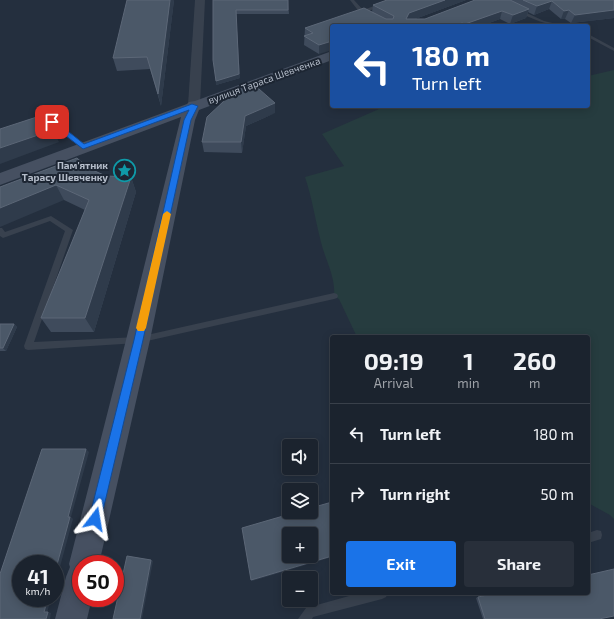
<!DOCTYPE html>
<meta charset="utf-8">
<style>
body{margin:0;font-family:"Exo 2",sans-serif;background:#282f3a;color:#f1f3f6;height:100vh;display:flex;flex-direction:column;font-size:15px;white-space:nowrap}
*{box-sizing:border-box;margin:0}
p{font-size:13px;color:#a0a4aa}
.icon{flex:none;width:22px;height:22px;fill:none;stroke:currentColor;stroke-width:2;stroke-linecap:round;stroke-linejoin:round}
.map{position:relative;flex:1;overflow:hidden}
.drawer{position:absolute;left:330px;top:335px;width:260px;height:260px;display:flex;flex-direction:column;background:#1b232e;border-radius:4px;box-shadow:0 2px 10px #0003,0 0 0 1px #39404a}
.drawer>*{flex:none}
.hud{position:absolute;left:330px;top:24px;width:260px;height:84px;border-radius:4px;box-shadow:0 2px 10px #0003,0 0 0 1px #39404a;background:#1a4fa0;color:#fff;overflow:hidden}
.controls{position:absolute;left:282px;top:439px;display:grid;gap:8px}
.controls a{display:grid;place-items:center;width:36px;height:36px;border-radius:4px;background:#1b232e;box-shadow:0 2px 10px #0003,0 0 0 1px #39404a;font-size:20px}
.speed{position:absolute;left:12px;top:555px;display:flex;gap:8px;font-size:20px;font-weight:700;text-align:center}
.speed>*{display:grid;place-content:center;width:52px;height:52px;border-radius:50%;background:#1b232e;box-shadow:0 2px 10px #0003,0 0 0 1px #39404a;line-height:1}
.speed small{font-size:10px;font-weight:400}
.speed .limit{border:6px solid #d22;background:#fff;color:#111}
.pin{position:absolute;display:grid;place-items:center;width:34px;height:34px;color:#fff;margin:-17px;border-radius:8px;box-shadow:0 2px 6px #0006}
.me{position:absolute;width:44px;margin:-22px;rotate:14deg;stroke-linejoin:round;filter:drop-shadow(0 0 3px #0008)}
.turn{display:flex;align-items:center;gap:14px;height:84px;padding:0 16px;font-size:18px}
.turn .icon{width:52px;height:52px;stroke-width:2.5}
.turn b{display:block;font-size:28px;line-height:34px}
.eta{display:flex;justify-content:space-evenly;align-items:center;height:68px;text-align:center}
.eta b{font-size:24px;font-weight:700;line-height:28px}
.primary-button{display:flex;gap:8px;margin-top:auto;padding:8px 16px}
.primary-button a{flex:1;height:46px;border-radius:4px;background:#1a73e8;color:#fff;font-size:16px;font-weight:700;line-height:46px;text-align:center}
.primary-button a+a{background:#282f3a;color:#f1f3f6}
ul{padding:0;list-style:none}
li{display:flex;align-items:center;gap:12px;height:60px;padding:0 16px;border-top:1px solid #39404a}
li div{flex:1}
li b{display:block;font-size:15px}
li em{font-style:normal}
.map>svg:first-child{display:block}
</style>
<div class="map">
<svg width="614" height="619" viewBox="0 0 614 619">
<rect width="100%" height="100%" fill="#242f3e"/>
<path fill="#263c3f" d="M614,70V519L610,515L588,503V337H357L339,299L334,296C336,276 324,258 320,238C315,218 312,198 305,177L344,166L322,134L386,106H588V76Z"/>
<g fill="none" stroke-linecap="round" stroke-linejoin="round">
<path fill="#38414e" fill-rule="evenodd" d="M350,0H354L363,10L391,0H397L366,12L368,14L366,15L360,13Z
M518,9L544,21L565,26C547,26 533,19 516,11V10Z
M588,34L614,48V51L588,37Z
M52,120L85,146V148H81L51,124L37,126L34,124L37,122Z
M51,216L73,230L34,342L138,337L334,293L337,294L338,296L337,298L334,299L138,343L28,350L25,349L24,346L65,231L50,221L3,238L0,236V228H2L5,232Z
M597,530L601,531L602,535L601,539L588,543V533Z
M360,593H388L386,597L382,599L313,617L312,619H298L306,608Z"/>
<path fill="#38414e" fill-rule="evenodd" d="M195,0H205L200,105L198,107H190L188,105Z"/>
<path fill="#465061" fill-rule="evenodd" d="M332,51V60L199,110L195,120L150,340L99,564H81V598H92L87,619H55L66,577L70,567L69,564L126,340L181,117L0,185V173L187,104L189,102L195,101Z"/>
</g>
<path fill="#3f4b5c" d="M174,0L161,106L150,69L117,71L113,58Z
M213,0H288L289,14H236L240,78L216,85Z
M387,0H466L415,19H425L475,0H614V18L571,23L565,19H561L549,9L534,15L528,12L526,18L510,24L500,19L481,26H332L319,54L304,45L305,28L372,12L373,5Z
M331,53H332V63L331,62Z
M275,113L246,126L242,153L204,152L202,142Z
M88,168L106,176L131,177L136,192L94,332H51L41,318L85,210L64,200L0,187Z
M0,324H14L17,327L6,351H0Z
M478,597L600,619H483L476,598Z"/>
<path fill="#2f3b4b" d="M170,0H174L161,106L158,94Z
M445,0H466L407,22L406,19L409,13Z
M552,1L549,9L534,15L537,6Z
M529,9L526,18L510,24L513,15Z
M569,10L565,19H561L564,11Z
M614,10V18L571,23L575,15Z
M502,11L500,19L481,26H464L465,24Z
M236,14L240,78L216,85V81Z
M462,23L461,26H455Z
M332,41V50L319,54V45Z
M275,103V113L246,126L242,153L241,142L245,116Z
M53,130L59,142L0,164V148Z
M131,177L136,192L94,332L85,318Z
M56,185L64,200L0,227V208Z
M14,324L17,327L6,351L3,348Z
M86,449L89,452L71,517L73,519L55,585V572L68,517Z
M332,556V557L252,581L251,580Z
M151,560L153,561L142,619H140Z
M48,598H51L47,613L44,612Z
M48,612L51,613L50,619H46Z"/>
<path fill="#4b5868" stroke="#5c6777" fill-rule="evenodd" d="M127,0H170L158,94L147,57L113,58Z
M213,0H288V10H236L239,74L216,81L213,60Z
M387,0H445L409,13L406,19H425L475,0H510L529,9L513,15L502,11L465,24L462,23L455,26H332V41L319,45L304,36L313,33L305,28L364,8L386,19H393L394,16L373,5Z
M523,0H614V10L575,15L569,10L564,11L552,1L537,6Z
M251,82L275,103L245,116L241,142H202L207,117L241,85Z
M43,115L53,130L0,148V129Z
M77,158L88,168L106,176L131,177L85,318H41L89,200L56,185L0,208V187Z
M0,324H14L3,348H0Z
M42,449H86L68,517H70L55,572V564H21V598H48L44,612H48L46,619H0V574Z
M332,502V556L251,580L242,528L297,512H311V508ZM289,534H311V556H289Z
M127,556L151,560L140,619H113Z
M614,569V616L599,619H485L478,597L497,593H588V575Z"/>
<path fill="#1a73e8" stroke="#114b97" d="M192,104L198,106L191,120L143,340L101,519L99,523L95,525L91,523L89,519L134,340L184,120L189,110L83,149L48,122L54,120L84,144Z"/>
<path fill="#f59e0b" d="M167,211L171,214L146,328L144,331H138L136,328L163,214Z"/>
<defs>
<symbol id="sight-ring" viewBox="-11 -11 22 22"><circle r="9.5" fill="#1d2633" stroke="#0f9aa8" stroke-width="1.5"/><path d="M0-6L1.8-2.2L6-1.7L2.9 1.2L3.7 5.4L0 3.3L-3.7 5.4L-2.9 1.2L-6-1.7L-1.8-2.2Z" fill="#0f9aa8"/></symbol>
</defs>
<g fill-rule="evenodd">
<use href="#sight-ring" x="112" y="158" width="25" height="25"/>
</g>
<g text-anchor="middle" dominant-baseline="central" stroke-width="4" stroke-linejoin="round" paint-order="stroke">
<g font-size="10" fill="#b4bcc9" stroke="#1d2633">
<text transform="translate(264 80) rotate(-20)">вулиця Тараса Шевченка</text>
</g>
<g font-size="10" font-weight="bold" fill="#b4bcc9" stroke="#1d2633" text-anchor="end">
<text x="108" y="165">Пам'ятник<tspan x="108" dy="12">Тарасу Шевченку</tspan></text>
</g>
</g>
</svg>
<div class="controls">
<a><svg class="icon" aria-label="sound" viewBox="0 0 24 24"><path d="M4 9h4l5-4v14l-5-4H4zM17 9q2 3 0 6"/></svg></a>
<a><svg class="icon" aria-label="layers" viewBox="0 0 24 24"><path d="M12 4l9 5-9 5-9-5zM3 14l9 5 9-5"/></svg></a>
<a>+</a>
<a>−</a>
</div>
<div class="speed"><div>41<small>km/h</small></div><div class="limit">50</div></div>
<div class="pin" style="left:52px;top:122px;background:#d93025"><svg class="icon" aria-label="arrive" viewBox="0 0 24 24"><path d="M6 21V4h12l-3 4 3 4H6"/></svg></div>
<svg class="me" style="left:95px;top:519px" viewBox="-20 -20 40 40"><path d="M0-17L14 15 0 8-14 15z" fill="#1a73e8" stroke="#fff" stroke-width="4"/></svg>
<div class="hud">
<div class="turn"><svg class="icon" aria-label="left" viewBox="0 0 24 24"><path d="M17 20v-9H6M10 6l-5 5 5 5"/></svg><div><b>180 m</b>Turn left</div></div>
</div>
<section class="drawer">
<div class="eta">
<div><b>09:19</b><p>Arrival</p></div>
<div><b>1</b><p>min</p></div>
<div><b>260</b><p>m</p></div>
</div>
<ul>
<li><svg class="icon" aria-label="left" viewBox="0 0 24 24"><path d="M17 20v-9H6M10 6l-5 5 5 5"/></svg><div><b>Turn left</b></div><em>180 m</em></li>
<li><svg class="icon" aria-label="right" viewBox="0 0 24 24"><path d="M7 20v-9h11M14 6l5 5-5 5"/></svg><div><b>Turn right</b></div><em>50 m</em></li>
</ul>
<div class="primary-button"><a>Exit</a><a>Share</a></div>
</section>
</div>
